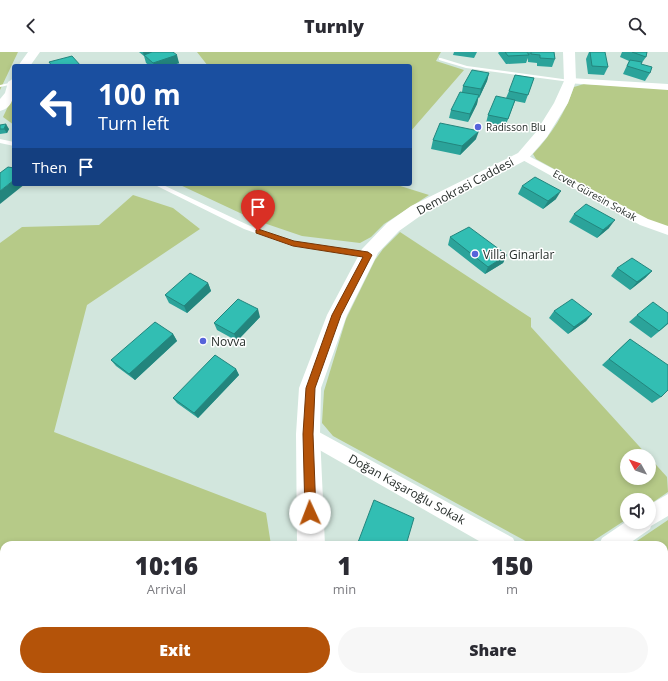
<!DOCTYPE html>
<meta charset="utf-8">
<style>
body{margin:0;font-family:"Open Sans",sans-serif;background:#f7f7f7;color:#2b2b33;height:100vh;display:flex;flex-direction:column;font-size:15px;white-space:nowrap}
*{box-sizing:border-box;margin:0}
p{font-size:13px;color:#7c7c81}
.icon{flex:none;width:22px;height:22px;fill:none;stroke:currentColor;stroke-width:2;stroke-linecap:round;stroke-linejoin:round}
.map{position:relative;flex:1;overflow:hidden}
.sheet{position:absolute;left:0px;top:489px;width:668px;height:140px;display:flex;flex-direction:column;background:#fff;border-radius:12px 12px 0 0;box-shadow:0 2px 6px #0003}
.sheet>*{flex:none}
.guide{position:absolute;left:12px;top:12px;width:400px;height:122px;border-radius:4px;box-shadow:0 2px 6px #0003;background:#1a4fa0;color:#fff;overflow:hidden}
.needle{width:26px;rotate:310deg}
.buttons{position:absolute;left:620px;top:397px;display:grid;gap:8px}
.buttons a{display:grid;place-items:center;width:36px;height:36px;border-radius:50%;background:#fff;box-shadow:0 2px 6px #0003;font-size:20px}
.pin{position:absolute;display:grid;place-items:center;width:34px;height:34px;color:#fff;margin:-41px -17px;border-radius:50% 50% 50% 0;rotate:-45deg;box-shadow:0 0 4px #0007}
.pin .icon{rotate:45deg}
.me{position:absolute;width:44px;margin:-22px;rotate:358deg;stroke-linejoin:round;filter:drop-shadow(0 0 3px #0008)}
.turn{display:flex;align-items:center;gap:14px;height:84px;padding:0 20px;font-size:18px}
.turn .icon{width:52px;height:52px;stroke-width:2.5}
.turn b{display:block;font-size:28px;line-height:34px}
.then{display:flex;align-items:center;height:38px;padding:0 20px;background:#0003;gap:8px;font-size:15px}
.eta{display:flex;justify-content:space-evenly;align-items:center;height:68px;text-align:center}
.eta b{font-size:24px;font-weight:800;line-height:28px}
.action{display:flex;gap:8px;margin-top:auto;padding:8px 20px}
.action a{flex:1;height:46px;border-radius:24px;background:#b45309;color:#fff;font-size:16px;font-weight:800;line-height:46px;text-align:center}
.action a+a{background:#f7f7f7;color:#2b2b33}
header{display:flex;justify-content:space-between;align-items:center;height:52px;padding:0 20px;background:#fff;font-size:18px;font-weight:800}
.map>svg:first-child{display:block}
</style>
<header><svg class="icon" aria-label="back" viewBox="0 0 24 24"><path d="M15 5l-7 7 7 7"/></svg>Turnly<svg class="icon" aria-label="search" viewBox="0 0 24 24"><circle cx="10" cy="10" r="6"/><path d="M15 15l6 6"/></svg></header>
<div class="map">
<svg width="668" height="629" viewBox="0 0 668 629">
<rect width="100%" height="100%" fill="#d2e6dd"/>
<path fill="#b6ca88" d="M0,0H18L0,38Z
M197,0H441L436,9L464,18L410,80V14H208Z
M584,32L668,37V176L645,167L536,107L533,102C552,82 565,61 574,35Z
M14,42V73L3,65Z
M178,132H394L429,143L384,172L371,185L360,191L302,184L255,168Z
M133,143L173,156L200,177L87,253L54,380L266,461L271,493H4V625H292V629H0V191L22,175L99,173Z
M400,180L531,266V275L648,404H627V426H649V405L667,425L668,440L649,453V448H627V467L587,493H533L333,384L322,371L324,339L346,267L375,208L383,197Z
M668,468V567L664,564V493H631Z"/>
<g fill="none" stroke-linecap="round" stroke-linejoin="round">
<path fill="#fff" fill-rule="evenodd" d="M441,6L467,14L570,28L572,29L570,30L466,16L439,8V6Z
M14,30V32L0,35V33Z
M0,87L14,90V94L0,91Z
M153,132H161L248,173L294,190L368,201L371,203L368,205L291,194L244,177Z"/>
<path fill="#fff" fill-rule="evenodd" d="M570,26L668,32V38L567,31L565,29Z
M523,101L648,167L668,174V183L640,173L519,106L518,104Z
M308,374L513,486L516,493H486L302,388L299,382L302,376Z
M668,442V464L651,474L650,477L627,493H599L602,486L627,469L649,470V453Z
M664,569L668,570V593L664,592Z"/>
<path fill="#fff" fill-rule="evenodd" d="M28,0H40L30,14H18Z
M563,0H575L576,29L568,51L547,85L528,107L423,162L399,179L378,201L347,263L321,336L320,382L325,493H297L296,382L299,336L327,263L362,197L387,171L411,154L518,101L536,80L554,51L564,29Z
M14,26C14,39 16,55 0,59V47L5,41L8,30Z
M299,625H331V629H299Z"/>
</g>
<path fill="#2ba39a" d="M139,0H173L179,11L171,14H150L146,11L144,4Z
M454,0H477L474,6L453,3Z
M499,0H527V1L528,0H554L555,7L552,15L537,14V11L528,10V6L526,11L506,12L498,1Z
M589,0H601L608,15L604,23L588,22L586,7Z
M622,0H647L646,5L641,12L650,21L645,29L623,22L629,9L620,5Z
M489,21L487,29L479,46L478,45L477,52L468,70L449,66L451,58L462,40L463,34Z
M534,26L525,51L515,49L505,75L486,71L488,63L506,46L509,39Z
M0,73L9,77L7,81L0,82Z
M476,87L460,103L431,97L433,88Z
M522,134L556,147L543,157L518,142Z
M574,162L609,176L597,186L569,170Z
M450,185L507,203L503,211L485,222L448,193Z
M617,216L652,219L645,226L630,238L611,224Z
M208,231L211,239L187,261L169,251L165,243Z
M554,259L592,262L586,269L568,282L549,266Z
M637,263L668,272L651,286L629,270Z
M260,265L237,289L217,278L214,271Z
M173,282L177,289L135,328L116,314L111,308Z
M630,287L661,345L652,351L602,313Z
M236,317L239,323L198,366L177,351L173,346Z
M499,625H564L566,629H501Z"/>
<path fill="#23857d" d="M143,0H155L144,3V4Z
M177,3L179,11L171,14H155L153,11Z
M489,21L487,29L479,46L481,37Z
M479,43L477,52L468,70L470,62Z
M6,72L9,77L7,81L4,77Z
M479,79L476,87L460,103L462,94Z
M14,128V132H25L0,152V139Z
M561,139L556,147L543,157L548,149Z
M615,168L609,176L597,186L603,178Z
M507,203L503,211L485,222L488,215Z
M652,219L645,226L630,238L637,230Z
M208,231L211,239L187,261L184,254Z
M258,257L260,265L237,289L234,282Z
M592,262L586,269L568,282L574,275Z
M173,282L177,289L135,328L129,322Z
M236,317L239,323L198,366L194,361Z"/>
<path fill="#32beb3" stroke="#23857d" d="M152,0H173L177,3L153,11L144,3Z
M505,0H527L529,3L508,4Z
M531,0H554L555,7L540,6V3L531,2Z
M590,0H605L608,15L592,14Z
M632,0H647L646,5Z
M72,4L81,14H52L49,10Z
M630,8L642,10L641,12L652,15L650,21L627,14Z
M179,12L182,14H171Z
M472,18L489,21L481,37L463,34Z
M515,23L534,26L528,43L509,39Z
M460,40L479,43L470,62L451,58Z
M496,44L515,48L508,67L488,63Z
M440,71L479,79L462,94L433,88Z
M6,72L4,77H0V73Z
M8,115L14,116V128L0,139V121Z
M535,125L561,139L548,149L522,134Z
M586,152L615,168L603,178L574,162Z
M469,175L507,203L488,215L450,185Z
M632,206L652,219L637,230L617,216Z
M190,221L208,231L184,254L165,243Z
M238,247L258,257L234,282L214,271Z
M572,247L592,262L574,275L554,259Z
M653,250L668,261V271L659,279L637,263Z
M155,270L173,282L129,322L111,308Z
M630,287L668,313V338L661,345L609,307Z
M215,303L236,317L194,361L173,346Z
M374,448L414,466L406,493H357Z
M385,625H396L395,629H392Z
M507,625H564L566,629H509Z"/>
<path fill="#b45309" stroke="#753606" d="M258,177L294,189L368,200L372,203L341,263L315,336L313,382L316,461L314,465L310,467L306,465L305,461L303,382L306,336L332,263L363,205L293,194L256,181V178Z"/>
<g fill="#5663da" stroke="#fff" stroke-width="1.5">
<circle cx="478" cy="75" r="4"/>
<circle cx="475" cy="202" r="4"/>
<circle cx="203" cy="289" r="4"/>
</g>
<g text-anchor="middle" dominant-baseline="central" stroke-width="3" stroke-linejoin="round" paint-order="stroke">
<g font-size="10" fill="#272e2b" stroke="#fff" text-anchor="start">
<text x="486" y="75">Radisson Blu</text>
</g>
<g font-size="10" fill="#272e2b" stroke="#fff">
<text transform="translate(595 143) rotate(29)">Ecvet Güresin Sokak</text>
</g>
<g font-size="12" fill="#272e2b" stroke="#fff">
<text transform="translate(465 134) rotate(-28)">Demokrasi Caddesi</text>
<text transform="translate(407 437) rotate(29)">Doğan Kaşaroğlu Sokak</text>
</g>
<g font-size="12" fill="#272e2b" stroke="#fff" text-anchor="start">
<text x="483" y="202">Villa Ginarlar</text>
<text x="211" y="289">Novva</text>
</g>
</g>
</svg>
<div class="buttons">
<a><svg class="needle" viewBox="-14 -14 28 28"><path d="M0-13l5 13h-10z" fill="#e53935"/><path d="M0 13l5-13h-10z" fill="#7c7c81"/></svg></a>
<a><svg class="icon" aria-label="sound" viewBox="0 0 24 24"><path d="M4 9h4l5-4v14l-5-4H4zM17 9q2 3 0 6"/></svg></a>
</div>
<div class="pin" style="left:258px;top:179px;background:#d93025"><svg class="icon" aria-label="arrive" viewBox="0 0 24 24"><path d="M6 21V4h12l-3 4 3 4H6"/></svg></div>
<svg class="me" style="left:310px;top:461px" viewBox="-20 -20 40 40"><circle r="19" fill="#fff"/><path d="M0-13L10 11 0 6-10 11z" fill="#b45309"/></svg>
<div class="guide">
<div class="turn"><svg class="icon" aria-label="left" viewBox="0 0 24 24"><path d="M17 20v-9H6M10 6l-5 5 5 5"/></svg><div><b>100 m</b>Turn left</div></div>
<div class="then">Then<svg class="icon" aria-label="arrive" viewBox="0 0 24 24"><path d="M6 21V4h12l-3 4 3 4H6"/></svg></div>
</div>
<section class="sheet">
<div class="eta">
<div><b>10:16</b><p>Arrival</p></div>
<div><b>1</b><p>min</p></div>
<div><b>150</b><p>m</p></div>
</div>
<div class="action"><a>Exit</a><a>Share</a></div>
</section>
</div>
